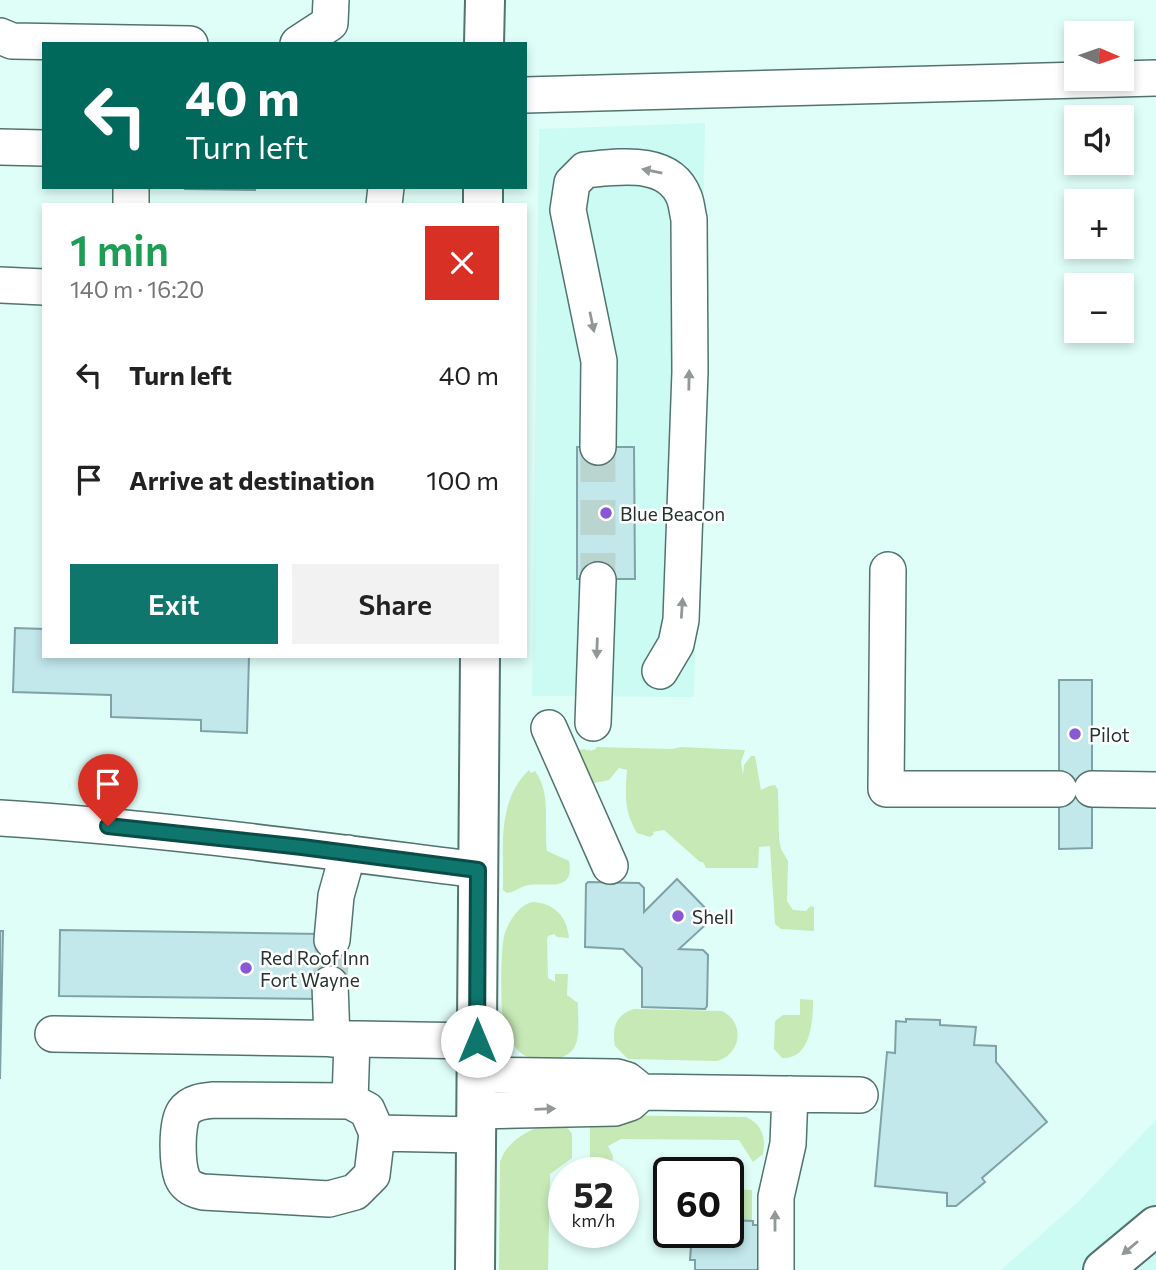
<!DOCTYPE html>
<meta charset="utf-8">
<style>
body{margin:0;font-family:Commissioner,sans-serif;background:#f2f2f2;color:#222;height:100vh;display:flex;flex-direction:column;font-size:26px;white-space:nowrap}
*{box-sizing:border-box;margin:0}
p{font-size:23px;color:#767676}
.icon{flex:none;width:38px;height:38px;fill:none;stroke:currentColor;stroke-width:2;stroke-linecap:round;stroke-linejoin:round}
.map{position:relative;flex:1;overflow:hidden}
.panel{position:absolute;left:42px;top:203px;width:485px;height:455px;display:flex;flex-direction:column;background:#fff;border-radius:0px;box-shadow:0 4px 10px #0003}
.panel>*{flex:none}
.banner{position:absolute;left:42px;top:42px;width:485px;height:147px;border-radius:0px;box-shadow:0 4px 10px #0003;background:#00695c;color:#fff;overflow:hidden}
.needle{width:46px;rotate:92deg}
.buttons{position:absolute;left:1064px;top:21px;display:grid;gap:14px}
.buttons a{display:grid;place-items:center;width:70px;height:70px;border-radius:0px;background:#fff;box-shadow:0 4px 10px #0003;font-size:35px}
.speed{position:absolute;left:548px;top:1157px;display:flex;gap:14px;font-size:35px;font-weight:700;text-align:center}
.speed>*{display:grid;place-content:center;width:91px;height:91px;border-radius:50%;background:#fff;box-shadow:0 4px 10px #0003;line-height:1}
.speed small{font-size:18px;font-weight:400}
.speed .limit{border:4px solid #111;border-radius:10px;background:#fff;color:#111}
.pin{position:absolute;display:grid;place-items:center;width:60px;height:60px;color:#fff;margin:-72px -30px;border-radius:50% 50% 50% 0;rotate:-45deg;box-shadow:0 0 7px #0007}
.pin .icon{rotate:45deg}
.me{position:absolute;width:77px;margin:-38px;rotate:0deg;stroke-linejoin:round;filter:drop-shadow(0 0 5px #0008)}
.turn{display:flex;align-items:center;gap:24px;height:147px;padding:0 28px;font-size:32px}
.turn .icon{width:91px;height:91px;stroke-width:2.5}
.turn b{display:block;font-size:49px;line-height:60px}
.round{display:grid;place-items:center;flex:none;width:74px;height:74px;border-radius:0px;background:#f2f2f2}
.head{display:flex;align-items:center;justify-content:space-between;height:119px;padding:0 28px}
h1{font-size:42px;font-weight:600;line-height:52px;color:#1e9e55}
.primary-button{display:flex;gap:14px;margin-top:auto;padding:14px 28px}
.primary-button a{flex:1;height:80px;border-radius:0px;background:#0f766e;color:#fff;font-size:28px;font-weight:600;line-height:80px;text-align:center}
.primary-button a+a{background:#f2f2f2;color:#222}
ul{padding:0;list-style:none}
li{display:flex;align-items:center;gap:21px;height:105px;padding:0 28px}
li div{flex:1}
li b{display:block;font-size:26px}
li em{font-style:normal}
.map>svg:first-child{display:block}
</style>
<div class="map">
<svg width="1156" height="1270" viewBox="0 0 1156 1270">
<rect width="100%" height="100%" fill="#e0fef8"/>
<path fill="#cbfbf2" d="M705,123L694,697L532,696L539,129Z
M1156,1120V1270H1001L1078,1202Z"/>
<path fill="#c6e9b6" d="M596,747L672,749L681,747L745,750L741,762L743,775L744,765L751,756H755L761,790L769,786L775,785L778,790L779,839L781,849L788,861L787,901L793,910L806,911L811,906L814,907V931L781,929L775,924L770,846L759,847L758,868H706L703,862H700L664,830L653,832L654,834L650,837L637,833C624,811 625,795 627,770L619,768L609,780L595,783L575,772L573,751L585,749L587,751L589,749L590,751L596,749Z
M529,770L531,773L535,771C552,794 543,824 547,851L569,861C575,893 547,882 529,885C521,886 515,892 507,893L503,890C504,847 496,802 529,770Z
M532,902C554,903 567,916 569,938L557,937L554,934L548,936L547,939L548,978L555,982V974H568L567,995L578,1003C577,1016 581,1034 575,1046C567,1063 534,1064 521,1053C516,1049 508,1038 505,1031C500,1019 500,946 505,933C509,921 519,905 532,902Z
M800,999L813,1000C813,1020 811,1060 782,1058L774,1049L775,1021L783,1015H800Z
M634,1009L722,1011C745,1022 742,1054 717,1061L628,1059L615,1046C612,1028 615,1015 634,1009Z
M596,1115L746,1117C762,1124 766,1137 763,1154L753,1162L739,1140L621,1139L608,1146L613,1156L612,1162L593,1167L590,1163V1120Z
M548,1124L567,1127L572,1134V1158L550,1174L548,1270H499L500,1162C507,1141 527,1130 548,1124Z
M728,1189L752,1190V1221L728,1218Z"/>
<path fill="#c2e8ec" stroke="#7fa2a7" stroke-width="2" d="M185,187H255V190L185,189Z
M577,447H634L635,579H577Z
M15,628L44,629V656H249L247,733L201,731V720L111,717V695L13,692Z
M1059,680H1092V848L1059,849Z
M677,879L714,917L679,949L703,950L708,955L707,1006L705,1009L642,1007V968L623,949L585,947L586,884L588,882L639,883L644,888V912Z
M60,930L322,934L321,999L59,996Z
M0,931H3L0,1079Z
M906,1019L940,1020V1025L976,1027L974,1045L996,1046V1062L1047,1122L982,1178L985,1182L956,1206H947V1193L875,1186L887,1052L895,1053L896,1021L906,1022Z
M728,1220L753,1221V1225H759L766,1270H695V1260H690L691,1246H696V1232H728Z"/>
<g fill="none" stroke-linecap="round" stroke-linejoin="round">
<path stroke="#bad5d0" stroke-width="35" stroke-dasharray="35 18" stroke-linecap="butt" d="M598,447V580
M330,984L332,940"/>
<defs>
<path id="minor" d="M0,36L12,41L190,44
M298,44L330,23L331,0
M525,95L1156,78
M0,147L44,148
M131,187V205
M384,205L386,187
M0,285L44,287
M598,447L599,361L568,210L572,183L585,170C618,167 669,158 684,197C687,204 687,212 689,219L690,372L681,620L676,644L660,671
M888,570L886,789H1059
M593,723L598,580
M549,728L610,866
M1092,789L1156,790
M0,818C160,828 319,850 478,870
M332,940L336,896L348,853
M330,984L332,1039
M53,1034L477,1041
M477,1075L617,1077L627,1080L642,1092L860,1095
M350,1101L352,1040
M476,1111L615,1108L630,1103L642,1092
M377,1133L367,1110L350,1101L214,1100C203,1101 191,1102 184,1112C176,1124 177,1163 182,1177C186,1187 194,1190 203,1192L329,1199L355,1192L372,1175L377,1133L476,1135
M776,1270V1197L788,1144L790,1094"/>
<path id="major" d="M484,44L485,0
M483,205V187
M475,1270L480,656"/>
<path id="highway" d="M1103,1270L1156,1226"/>
</defs>
<use href="#minor" stroke="#52746e" stroke-width="38"/>
<use href="#major" stroke="#52746e" stroke-width="42"/>
<use href="#highway" stroke="#52746e" stroke-width="42"/>
<use href="#minor" stroke="#fff" stroke-width="35"/>
<use href="#major" stroke="#fff" stroke-width="38"/>
<use href="#highway" stroke="#fff" stroke-width="38"/>
</g>
<defs><path id="oneway-solid" d="M-6-.8H1V-3.2L6.5 0L1 3.2V.8H-6Z" transform="scale(1.75)"/></defs>
<g fill="#929897">
<use href="#oneway-solid" transform="translate(652 171) rotate(-169)"/>
<use href="#oneway-solid" transform="translate(592 322) rotate(78)"/>
<use href="#oneway-solid" transform="translate(689 380) rotate(-89)"/>
<use href="#oneway-solid" transform="translate(682 608) rotate(-86)"/>
<use href="#oneway-solid" transform="translate(597 648) rotate(92)"/>
<use href="#oneway-solid" transform="translate(545 1109) rotate(-2)"/>
<use href="#oneway-solid" transform="translate(775 1221) rotate(-90)"/>
<use href="#oneway-solid" transform="translate(1130 1248) rotate(140)"/>
</g>
<g fill="none" stroke-linecap="round" stroke-linejoin="round">
<defs>
<path id="route" d="M108,826L302,847L478,870L477,1041"/>
</defs>
<use href="#route" stroke="#0a4d48" stroke-width="18"/>
<use href="#route" stroke="#0f766e" stroke-width="12"/>
</g>
<g fill="#8859d2" stroke="#fff" stroke-width="2.5">
<circle cx="606" cy="513" r="7"/>
<circle cx="1075" cy="734" r="7"/>
<circle cx="678" cy="916" r="7"/>
<circle cx="246" cy="968" r="7"/>
</g>
<g text-anchor="middle" dominant-baseline="central" stroke-width="5" stroke-linejoin="round" paint-order="stroke">
<g font-size="19" fill="#24322f" stroke="#fff" text-anchor="start">
<text x="620" y="513">Blue Beacon</text>
<text x="1089" y="734">Pilot</text>
<text x="692" y="916">Shell</text>
<text x="260" y="957">Red Roof Inn<tspan x="260" dy="22">Fort Wayne</tspan></text>
</g>
</g>
</svg>
<div class="buttons">
<a><svg class="needle" viewBox="-14 -14 28 28"><path d="M0-13l5 13h-10z" fill="#e53935"/><path d="M0 13l5-13h-10z" fill="#767676"/></svg></a>
<a><svg class="icon" aria-label="sound" viewBox="0 0 24 24"><path d="M4 9h4l5-4v14l-5-4H4zM17 9q2 3 0 6"/></svg></a>
<a>+</a>
<a>−</a>
</div>
<div class="speed"><div>52<small>km/h</small></div><div class="limit">60</div></div>
<div class="pin" style="left:108px;top:826px;background:#d93025"><svg class="icon" aria-label="arrive" viewBox="0 0 24 24"><path d="M6 21V4h12l-3 4 3 4H6"/></svg></div>
<svg class="me" style="left:477px;top:1041px" viewBox="-20 -20 40 40"><circle r="19" fill="#fff"/><path d="M0-13L10 11 0 6-10 11z" fill="#0f766e"/></svg>
<div class="banner">
<div class="turn"><svg class="icon" aria-label="left" viewBox="0 0 24 24"><path d="M17 20v-9H6M10 6l-5 5 5 5"/></svg><div><b>40 m</b>Turn left</div></div>
</div>
<section class="panel">
<div class="head"><div><h1>1 min</h1><p>140 m · 16:20</p></div><a class="round" style="background:#d93025;color:#fff"><svg class="icon" aria-label="close" viewBox="0 0 24 24"><path d="M6 6l12 12M18 6L6 18"/></svg></a></div>
<ul>
<li><svg class="icon" aria-label="left" viewBox="0 0 24 24"><path d="M17 20v-9H6M10 6l-5 5 5 5"/></svg><div><b>Turn left</b></div><em>40 m</em></li>
<li><svg class="icon" aria-label="arrive" viewBox="0 0 24 24"><path d="M6 21V4h12l-3 4 3 4H6"/></svg><div><b>Arrive at destination</b></div><em>100 m</em></li>
</ul>
<div class="primary-button"><a>Exit</a><a>Share</a></div>
</section>
</div>
